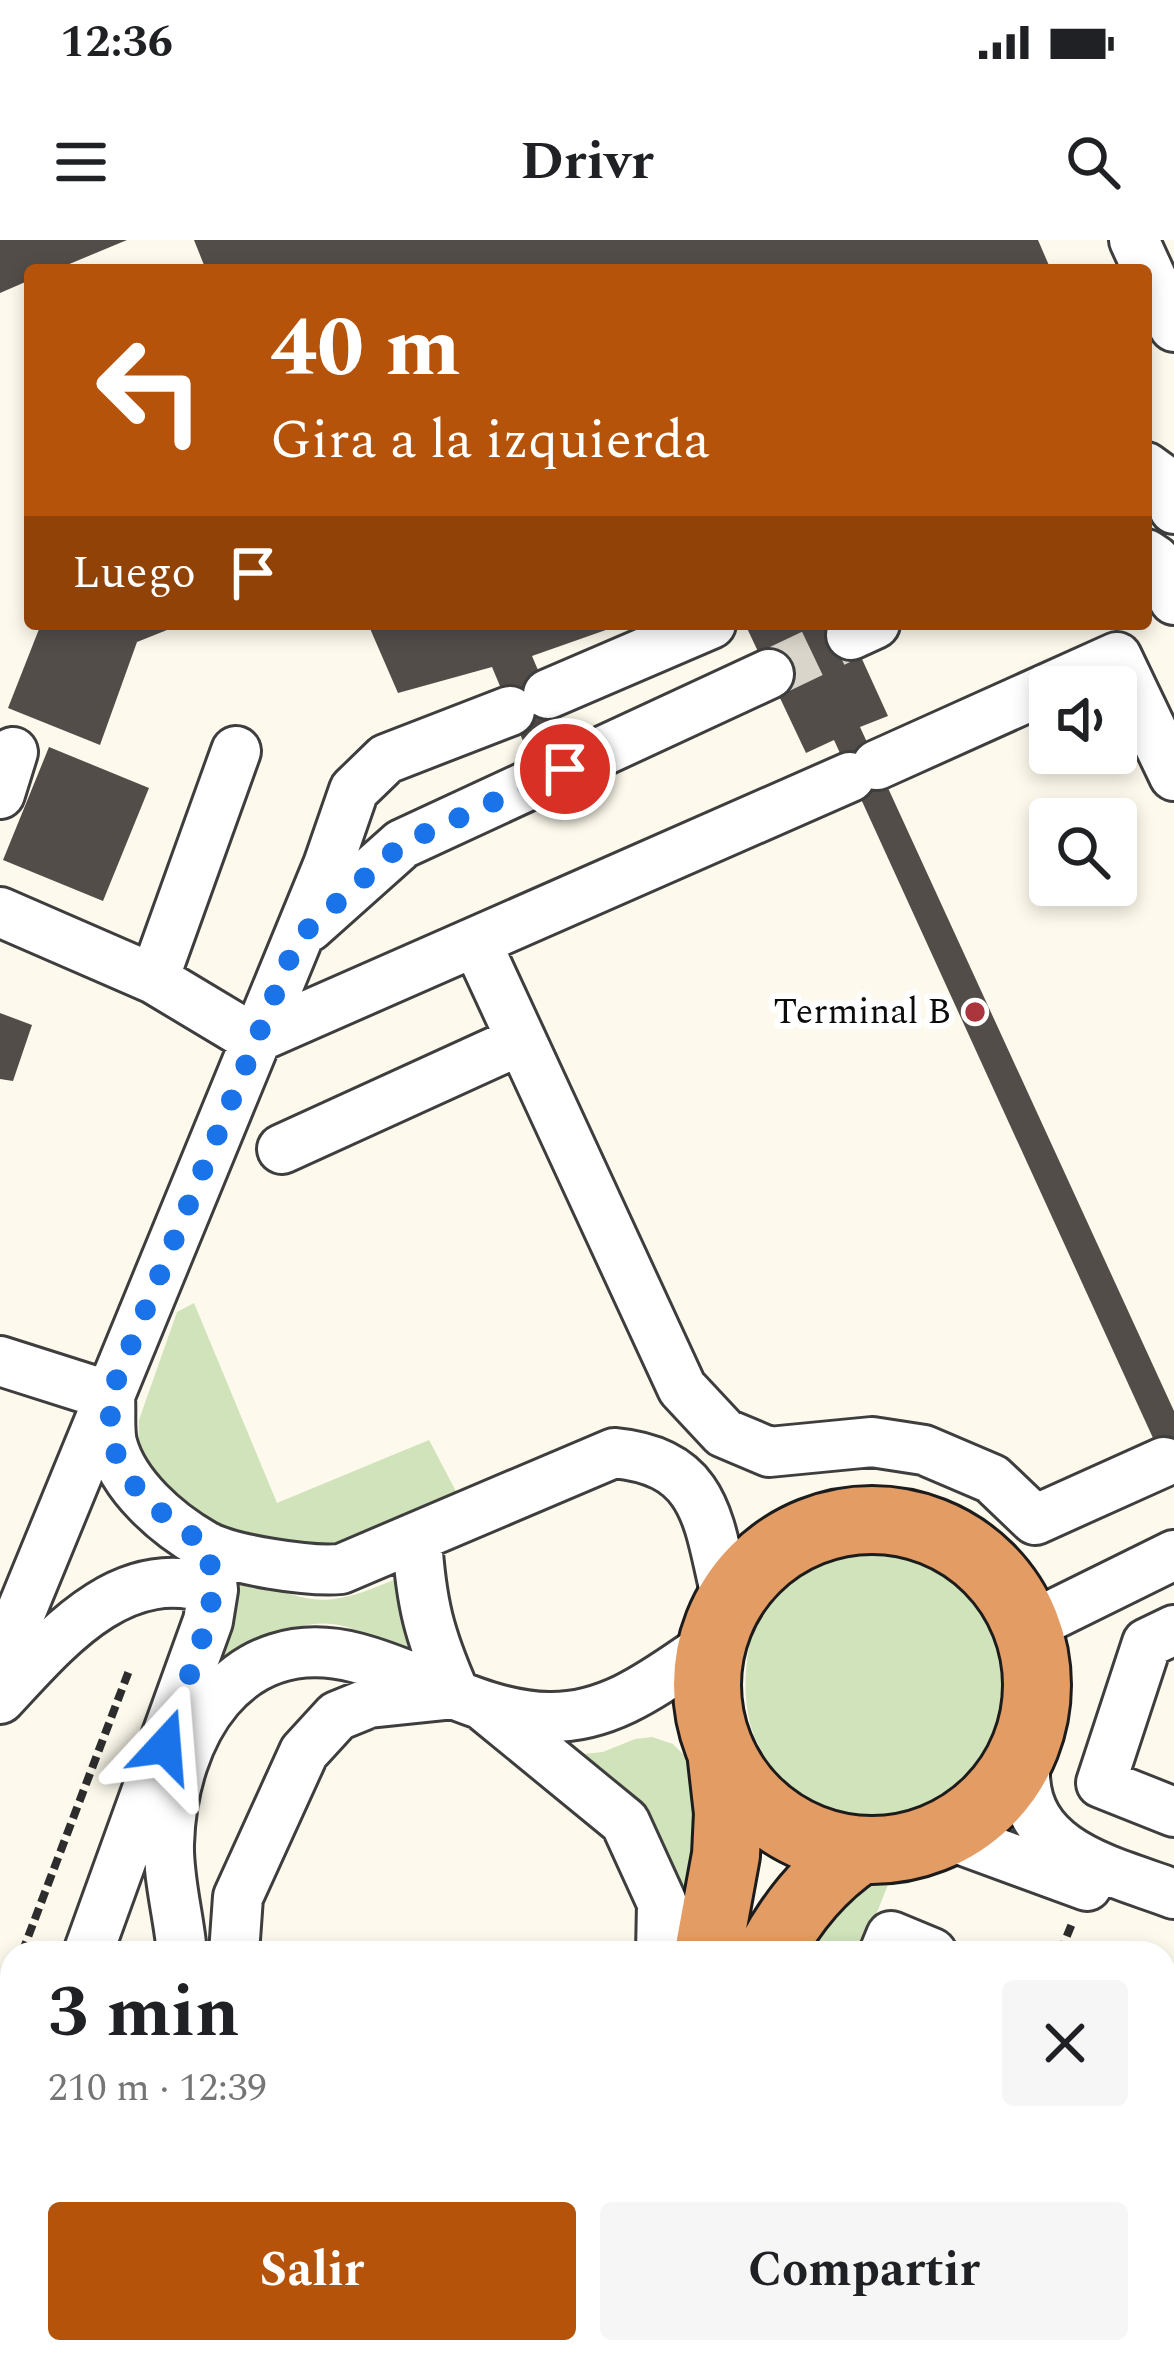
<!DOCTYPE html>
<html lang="es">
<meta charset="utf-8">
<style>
body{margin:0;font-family:Spectral,serif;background:#f6f6f6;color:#202124;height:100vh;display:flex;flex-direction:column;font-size:45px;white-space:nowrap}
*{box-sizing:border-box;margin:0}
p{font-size:39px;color:#757577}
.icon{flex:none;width:66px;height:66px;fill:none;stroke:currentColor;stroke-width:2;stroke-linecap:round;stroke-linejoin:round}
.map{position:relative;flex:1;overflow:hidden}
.sheet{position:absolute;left:0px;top:1701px;width:1176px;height:423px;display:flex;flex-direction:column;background:#fff;border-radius:36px 36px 0 0;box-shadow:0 6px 18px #0003}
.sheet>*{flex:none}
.guide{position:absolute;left:24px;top:24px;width:1128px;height:366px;border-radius:12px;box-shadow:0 6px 18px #0003;background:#b45309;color:#fff;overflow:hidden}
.fabs{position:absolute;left:1029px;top:426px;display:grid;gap:24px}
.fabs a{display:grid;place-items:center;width:108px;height:108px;border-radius:12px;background:#fff;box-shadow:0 6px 18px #0003;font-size:60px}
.pin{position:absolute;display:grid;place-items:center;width:102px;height:102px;color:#fff;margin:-51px;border:6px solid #fff;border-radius:50%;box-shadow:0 3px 12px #0007}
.me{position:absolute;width:132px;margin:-66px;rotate:19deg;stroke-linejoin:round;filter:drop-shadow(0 0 9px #0008)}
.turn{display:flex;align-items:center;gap:42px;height:252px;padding:0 48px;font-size:54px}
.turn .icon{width:156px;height:156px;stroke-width:2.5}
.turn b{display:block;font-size:84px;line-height:102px}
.then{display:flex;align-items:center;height:114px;padding:0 48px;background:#0003;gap:24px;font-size:45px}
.round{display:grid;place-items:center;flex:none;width:126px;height:126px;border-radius:12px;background:#f6f6f6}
.head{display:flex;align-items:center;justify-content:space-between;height:204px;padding:0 48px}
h1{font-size:72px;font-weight:700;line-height:90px}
.primary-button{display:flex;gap:24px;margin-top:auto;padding:24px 48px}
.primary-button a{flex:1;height:138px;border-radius:12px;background:#b45309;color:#fff;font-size:48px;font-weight:700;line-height:138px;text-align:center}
.primary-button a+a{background:#f6f6f6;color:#202124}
.status{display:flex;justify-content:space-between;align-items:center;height:84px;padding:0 60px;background:#fff;direction:ltr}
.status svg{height:33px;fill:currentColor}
header{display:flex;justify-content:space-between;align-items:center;height:156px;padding:0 48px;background:#fff;font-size:54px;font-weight:700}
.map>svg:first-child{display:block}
</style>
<div class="status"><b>12:36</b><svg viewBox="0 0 49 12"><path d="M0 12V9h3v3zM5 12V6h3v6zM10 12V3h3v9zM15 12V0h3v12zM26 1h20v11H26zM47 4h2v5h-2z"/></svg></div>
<header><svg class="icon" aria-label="menu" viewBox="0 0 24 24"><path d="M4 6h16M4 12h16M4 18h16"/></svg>Drivr<svg class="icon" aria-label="search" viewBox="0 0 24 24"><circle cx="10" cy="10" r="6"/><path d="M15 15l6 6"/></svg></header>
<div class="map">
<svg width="1174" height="2123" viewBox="0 0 1174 2123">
<rect width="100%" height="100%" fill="#fdf9ec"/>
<path fill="#d0e3ba" d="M194,1063L277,1263L429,1200L460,1259L321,1322L209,1289L138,1222L139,1180L177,1072Z
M895,1302C911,1308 932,1313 946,1322C1067,1407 989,1614 842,1573C794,1559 778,1545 756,1500C745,1476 744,1446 747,1420C758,1329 816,1316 895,1302Z
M234,1328C306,1366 324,1371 400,1337L419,1413C394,1408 372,1395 347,1387C294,1372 250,1409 213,1441Z
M652,1497L673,1504L692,1523L708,1553L683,1713L667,1661L553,1517L603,1512L635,1499Z
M877,1638L889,1642L861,1713H798L832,1665Z"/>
<path fill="#524d49" d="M0,0H127L55,30H30V40L0,53Z
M194,0H1038L1051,30H206Z
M41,384H182L137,402L100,505L8,468Z
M368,384H620V385L532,416L569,503L531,520L492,427L398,453Z
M745,384H846L888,476L860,487L1174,1171V1244L834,500L806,513Z
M49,507L149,548L103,661L3,620Z
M0,773L32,785L13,841L0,839Z"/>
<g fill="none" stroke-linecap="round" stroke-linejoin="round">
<path stroke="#d9d5ca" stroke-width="48" stroke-dasharray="48 24" stroke-linecap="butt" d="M769,434L851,395"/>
<defs>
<path id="minor" d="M1134,0L1174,87
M1146,227L1161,238L1174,269
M1146,314L1155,320L1174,360
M851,395L875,384
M548,454L711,384
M877,525L1117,417L1174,536
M0,554L13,512
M0,672L154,739L254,799L850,537
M309,687L402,604L769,434
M477,704L682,1148L724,1193L769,1212L872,1202L924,1210L992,1239L1035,1280L1164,1222
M154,739L236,511
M282,909L521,800
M0,1121L110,1156
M110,1156C111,1171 109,1189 112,1203C123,1246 167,1284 204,1305C231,1320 310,1332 341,1329L614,1213C711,1222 708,1286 728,1364
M1026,1388L1174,1315
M1174,1390L1147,1403L1101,1543L1174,1572
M0,1423L328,625L354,550L386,519L510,471
M0,1459C55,1400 122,1318 213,1350
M486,1468L625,1582L662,1663L661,1713
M1035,1470C1032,1491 1025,1514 1025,1535C1027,1615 1114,1631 1174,1654
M945,1594L1087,1646
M88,1713L208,1381L213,1350L208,1307
M182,1713C179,1677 168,1639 169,1604C172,1495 235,1386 357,1418C422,1435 481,1476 549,1477C614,1478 662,1437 713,1403
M234,1713L238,1657L304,1512L337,1476L369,1463L455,1454C429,1395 421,1363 417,1299
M884,1713L891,1696L932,1713
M1164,1807L1174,1811
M1164,1907L1174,1883
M0,1945L12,1913
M28,2123L32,2112
M171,2123L175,2112
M503,2123L507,2112
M723,2123L728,2112
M1077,2123L1081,2112"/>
<path id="highway" d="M707 1445a165 165 0 1 1 330 0a165 165 0 1 1-330 0Z
M708,1713L726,1615L728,1573L721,1511
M770,1713C792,1671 821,1636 860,1610
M550,2123L555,2112
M600,2123L605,2112"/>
</defs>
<use href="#minor" stroke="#3e3e3e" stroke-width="54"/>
<use href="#highway" stroke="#1c1c1c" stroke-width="72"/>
<path stroke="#2d2d2d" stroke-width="8" stroke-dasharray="12 6" stroke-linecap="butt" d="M22,1713L130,1428
M1060,1713L1073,1681
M0,1771L12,1740"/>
<use href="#minor" stroke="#fff" stroke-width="48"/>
<use href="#highway" stroke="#e39c64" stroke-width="66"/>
</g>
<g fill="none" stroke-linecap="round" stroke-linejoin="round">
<path stroke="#1a73e8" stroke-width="21" stroke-dasharray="0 37.8" d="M165,1506L208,1381L213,1350L208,1307C170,1280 126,1252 113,1204C109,1190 111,1171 110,1156L298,698L402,604L565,529"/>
</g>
<circle fill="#aa353c" stroke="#fff" stroke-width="4.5" cx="975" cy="772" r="12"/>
<g text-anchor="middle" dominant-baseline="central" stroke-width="12" stroke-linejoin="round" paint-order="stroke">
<g font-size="36" fill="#0b0b0b" stroke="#fff" text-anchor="end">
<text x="951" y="772">Terminal B</text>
</g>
</g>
</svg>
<div class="fabs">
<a><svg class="icon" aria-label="sound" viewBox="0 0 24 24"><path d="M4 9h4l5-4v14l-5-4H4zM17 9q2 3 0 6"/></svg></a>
<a><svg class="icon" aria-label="search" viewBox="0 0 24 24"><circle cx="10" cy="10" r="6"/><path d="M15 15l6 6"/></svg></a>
</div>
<div class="pin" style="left:565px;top:529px;background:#d93025"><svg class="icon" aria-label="arrive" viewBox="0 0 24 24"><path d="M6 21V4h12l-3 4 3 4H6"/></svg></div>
<svg class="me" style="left:165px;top:1506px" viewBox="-20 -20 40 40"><path d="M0-17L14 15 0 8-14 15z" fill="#1a73e8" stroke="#fff" stroke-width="4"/></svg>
<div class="guide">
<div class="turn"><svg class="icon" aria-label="left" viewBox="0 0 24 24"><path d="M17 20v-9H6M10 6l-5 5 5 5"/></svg><div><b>40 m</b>Gira a la izquierda</div></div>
<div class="then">Luego<svg class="icon" aria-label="arrive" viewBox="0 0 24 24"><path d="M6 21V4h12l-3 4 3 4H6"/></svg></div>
</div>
<section class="sheet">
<div class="head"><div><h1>3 min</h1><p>210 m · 12:39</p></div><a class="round"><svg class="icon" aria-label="close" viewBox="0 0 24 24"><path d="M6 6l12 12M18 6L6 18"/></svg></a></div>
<div class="primary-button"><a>Salir</a><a>Compartir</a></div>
</section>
</div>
